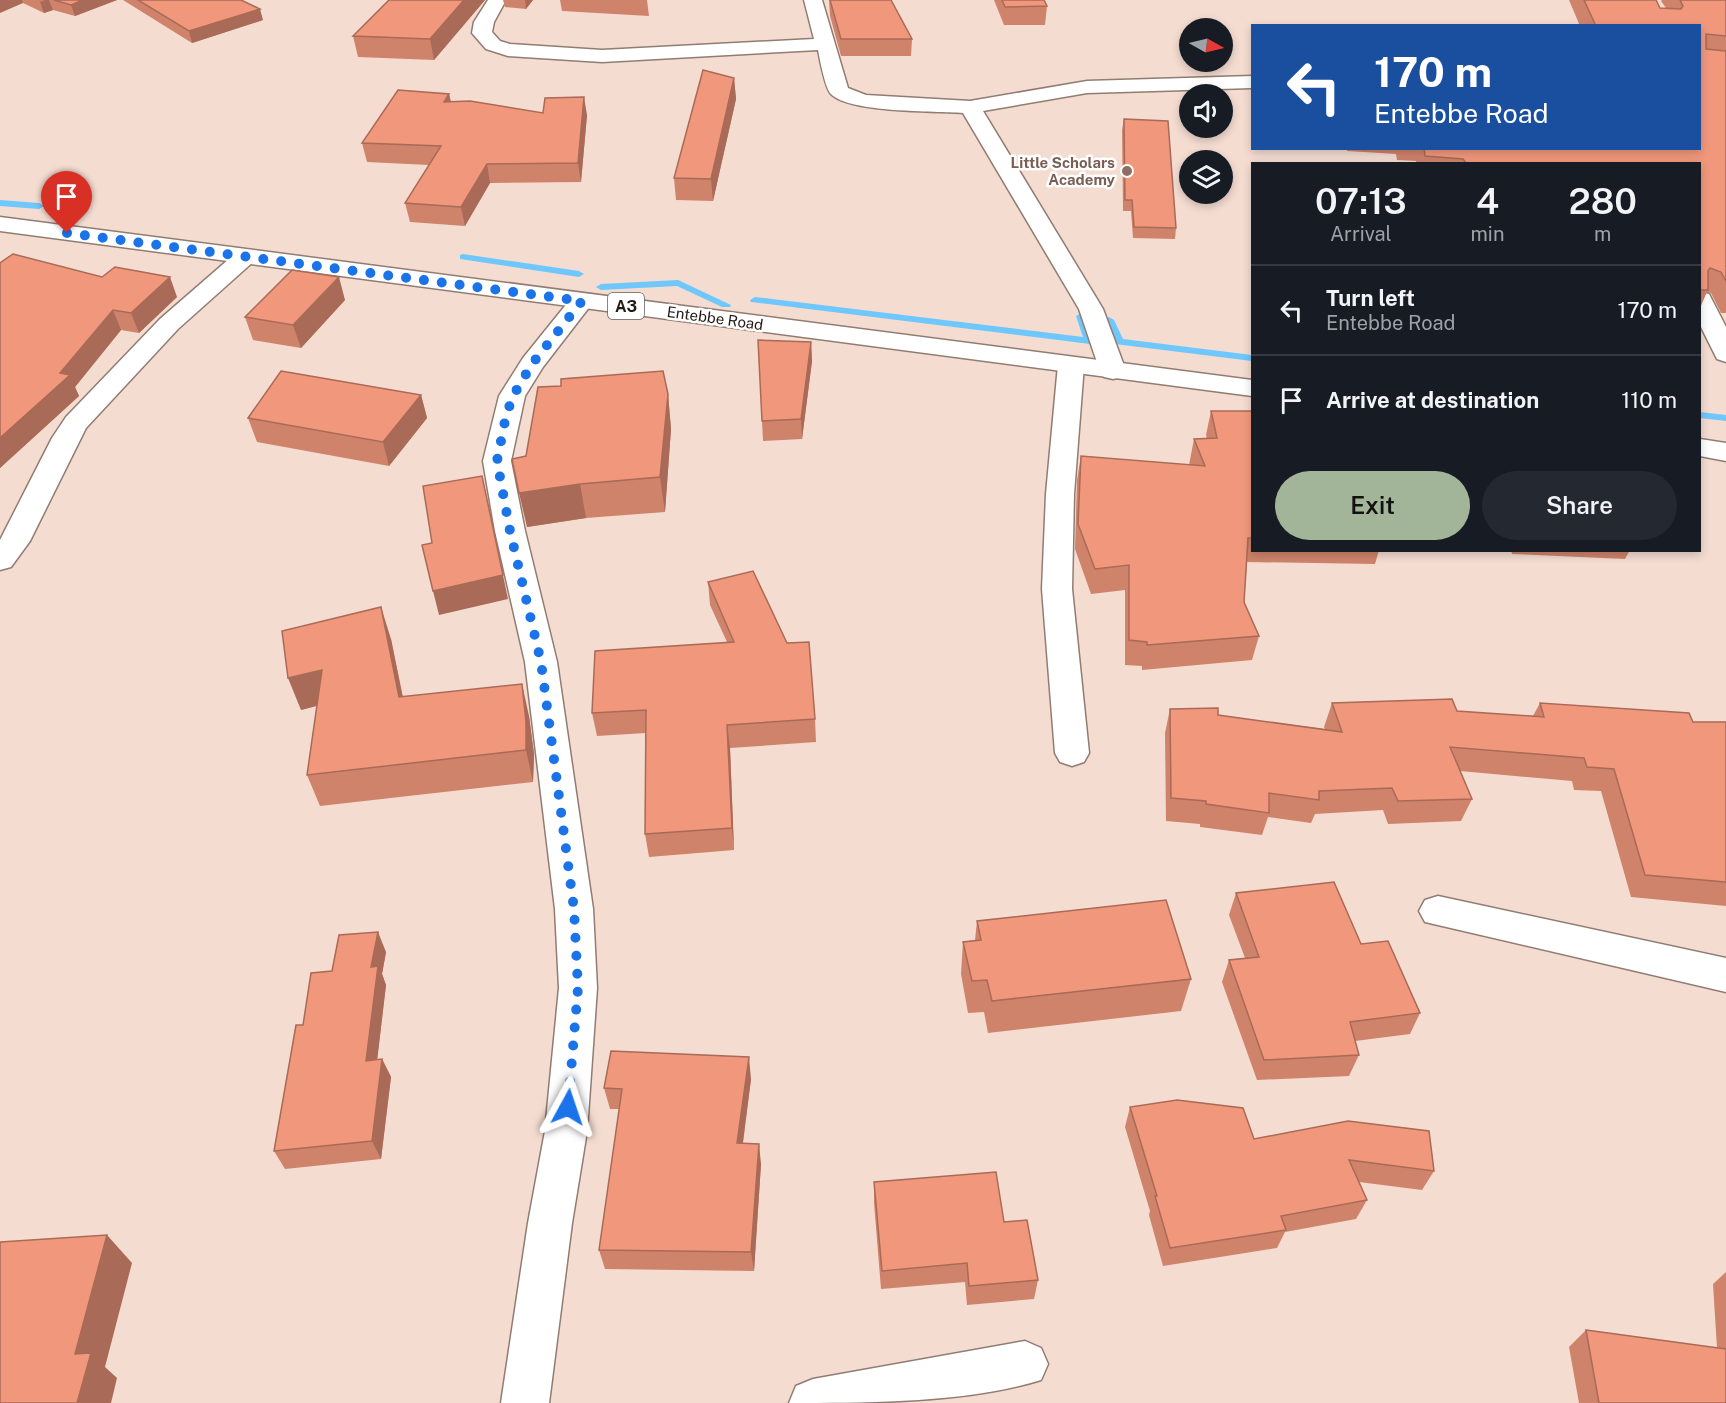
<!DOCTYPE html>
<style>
body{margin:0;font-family:"Public Sans",sans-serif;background:#242831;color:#f1f3f6;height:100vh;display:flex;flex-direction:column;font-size:22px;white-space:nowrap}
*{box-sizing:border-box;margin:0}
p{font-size:20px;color:#9ea1a6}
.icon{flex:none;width:33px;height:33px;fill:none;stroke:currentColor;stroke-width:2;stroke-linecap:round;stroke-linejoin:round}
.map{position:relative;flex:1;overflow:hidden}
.drawer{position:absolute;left:1251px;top:162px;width:450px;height:390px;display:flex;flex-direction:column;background:#171b24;border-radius:0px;box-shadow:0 3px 9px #0003}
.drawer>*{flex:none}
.top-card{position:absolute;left:1251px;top:24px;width:450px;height:126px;border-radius:0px;box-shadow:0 3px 9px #0003;background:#1a4fa0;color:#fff;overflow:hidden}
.needle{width:39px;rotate:98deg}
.controls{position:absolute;left:1179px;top:18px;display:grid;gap:12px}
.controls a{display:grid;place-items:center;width:54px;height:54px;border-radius:50%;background:#171b24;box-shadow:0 3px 9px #0003;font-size:30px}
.pin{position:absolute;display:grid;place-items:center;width:51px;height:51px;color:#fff;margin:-62px -26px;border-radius:50% 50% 50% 0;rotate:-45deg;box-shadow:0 0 6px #0007}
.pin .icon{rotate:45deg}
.me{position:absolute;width:66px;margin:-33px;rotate:5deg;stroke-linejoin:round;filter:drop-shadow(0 0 4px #0008)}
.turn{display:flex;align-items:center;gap:21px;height:126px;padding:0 24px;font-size:27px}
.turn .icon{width:78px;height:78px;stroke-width:2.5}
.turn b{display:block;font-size:42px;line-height:51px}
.eta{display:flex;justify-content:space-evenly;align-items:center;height:102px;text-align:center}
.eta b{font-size:36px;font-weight:600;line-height:42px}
.action{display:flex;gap:12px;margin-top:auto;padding:12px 24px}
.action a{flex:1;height:69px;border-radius:36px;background:#a3b598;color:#111;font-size:24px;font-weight:600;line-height:69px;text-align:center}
.action a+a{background:#242831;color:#f1f3f6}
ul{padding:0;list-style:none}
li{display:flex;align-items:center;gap:18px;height:90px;padding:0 24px;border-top:2px solid #363941}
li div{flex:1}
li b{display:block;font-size:22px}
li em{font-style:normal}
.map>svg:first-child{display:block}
</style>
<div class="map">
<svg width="1726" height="1403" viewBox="0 0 1726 1403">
<rect width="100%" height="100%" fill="#f4dcd1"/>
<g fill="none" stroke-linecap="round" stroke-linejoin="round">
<path fill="#6ec7fd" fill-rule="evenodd" d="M0,200L39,203L44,206L39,209L0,206Z
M463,254L579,271L584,274L579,277L460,259V255Z
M678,280L731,305L730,307H722L677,286L601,290L596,287L601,284Z
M755,297L1083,337L1076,316L1081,313L1086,316L1095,341L1090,344L751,302L750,300Z
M1109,317L1114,320L1123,339L1252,355V361L1115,344L1104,320Z
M1700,412L1726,415V421L1700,418Z"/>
<defs>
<path id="minor" d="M488,0H506L494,22L492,32L500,41L510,44L602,50L814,39L804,0H822L848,88L866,95L970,101L1087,81L1252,76V88L1087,93L983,111L1103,309L1126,371L1122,377L1113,379L1104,377L1100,371L1079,309L963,113C936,111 849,113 831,94C825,88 820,60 818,50L602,62L508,56L486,49L472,33L474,22Z
M245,250L253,252L257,257L253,262L178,329L86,428L30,541L11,567L0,570V540L52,438L66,417L160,319L237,252Z
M1700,292L1709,294L1726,327V362L1717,359L1700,325Z
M582,294L591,296L594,301L543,367L525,396L511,461L525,531L557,662L593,909L597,988L587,1131L572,1223L549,1403H501L528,1223L545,1131L559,988L555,909L525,662L495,531L483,461L499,396L523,358L573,296Z
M1071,357L1080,359L1084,365L1074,494L1072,589L1089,753L1084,762L1072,766L1060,762L1055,753L1042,589L1046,494L1058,365L1062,359Z
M1438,896L1726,958V992L1425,922L1419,911L1425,900Z
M1025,1341L1041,1348L1048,1364L1041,1380C968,1403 868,1403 789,1403L796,1386L813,1379Z"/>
<path id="primary" d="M0,217L1252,380V396L0,231Z
M1700,439L1726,443V461L1700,456Z"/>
</defs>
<use href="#minor" stroke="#917c72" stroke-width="3"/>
<use href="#primary" stroke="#917c72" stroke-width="3"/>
<use href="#minor" fill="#fff" fill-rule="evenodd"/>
<use href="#primary" fill="#fff" fill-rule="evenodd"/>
</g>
<path fill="#cf836b" d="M0,0H117L75,16L53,10L44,13L23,3Z
M123,0H241L263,20L192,43Z
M389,0H485L434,60L358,57L353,36Z
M503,0H533L526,9L505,7Z
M560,0H647L649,16L562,11Z
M829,0L912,39L911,56H841L830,16Z
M994,0H1044L1047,6L1045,25H1004Z
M1569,0H1656L1660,8H1666L1661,1L1662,0H1726V313H1721L1711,293L1707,292L1700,308V164H1417L1416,161L1397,160L1396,154L1347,151V148H1700V26H1580Z
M734,78L736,99L713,201L676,200L674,178Z
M449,94L451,102L543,113L587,115L581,182L490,183L465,226L410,222L405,203L429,165L367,162L362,143Z
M1124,119L1176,228L1175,239L1133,238L1131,211H1123L1122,130Z
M0,263L177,297L139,333L121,330L75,387L79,396L0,468Z
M345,300L301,348L253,340L245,317Z
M811,342L812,361L802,439L763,441L762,421Z
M668,394L671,429L665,512L586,518L527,527Z
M421,395L427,418L389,466L257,442L248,418Z
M1211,411H1252V550H1379L1375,564L1247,562L1244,602L1259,636L1252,660L1142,670V666L1125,665V590L1091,594L1075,549L1077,480L1081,456L1189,465L1194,439H1207L1206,435Z
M1511,550H1630L1625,559L1512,554Z
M708,582L815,719L816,742L730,748L734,850L649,857L645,834L646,733L597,736L592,713L727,642L710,605Z
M391,639L403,697L529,716L534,754L533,782L320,806L307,775L317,706L301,710Z
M1332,703L1533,716L1540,703L1693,722H1726V906L1631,897L1601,791L1574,790L1572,781L1460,771L1472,799L1461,821L1388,824L1383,810L1315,814L1311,823L1268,817L1262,835L1200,827V824L1166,821L1165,733L1170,709L1325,729L1324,727Z
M1236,893L1361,944L1420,1013L1410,1034L1355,1041L1359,1055L1349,1076L1257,1080L1222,982L1229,960L1245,958L1229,915Z
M977,921L1191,979L1181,1011L988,1033L984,1012L968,1013L961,974L963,942L975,940Z
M386,952L382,974L386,985L377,1059H382L391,1077L381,1159L285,1169L274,1151L303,1025L332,971Z
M751,1079L743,1143L761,1164L754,1271L605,1269L599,1250L619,1109H610L604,1088Z
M1130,1107L1254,1139L1434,1171L1422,1190L1359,1182L1367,1200L1356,1219L1285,1232L1277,1248L1163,1266L1149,1215L1150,1211L1125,1127Z
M874,1182L1004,1222L1038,1280L1034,1299L967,1305L965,1282L881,1289L874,1203Z
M1726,1272V1403H1579L1569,1347L1586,1330L1717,1348L1713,1284Z"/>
<path fill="#a96a57" d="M0,0H22L23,3L0,13Z
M45,0H49L53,10L44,13L40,2Z
M83,0H117L75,16L71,5Z
M464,0H485L434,60L430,39Z
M525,0H533L526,9Z
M260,9L263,20L192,43L189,31Z
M734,78L736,99L713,201L711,179Z
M449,94L453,112L444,102Z
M584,97L587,115L581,182L578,163Z
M487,164L490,183L465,226L461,207Z
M170,277L177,297L139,333L131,313Z
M339,277L345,300L301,348L293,325Z
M113,310L121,330L75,387L79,396L0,468V438L60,373Z
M811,342L812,361L802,439L801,419Z
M668,394L671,429L665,512L660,477Z
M421,395L427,418L389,466L383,442Z
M482,476L508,599L439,615L433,591Z
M580,484L586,518L527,527L519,493Z
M381,607L391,639L409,729L399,697Z
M322,670L334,701L301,710L288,678Z
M522,684L529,716L534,754L533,782L526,750Z
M727,725L730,748L734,850L732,828Z
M378,932L386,952L382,974L386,985L375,1079L366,1061L371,967Z
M749,1057L751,1079L740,1164L737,1143Z
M382,1059L391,1077L381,1159L372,1141Z
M759,1144L761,1164L754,1271L751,1252Z
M107,1235L132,1263L105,1367L117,1378L111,1403H77L75,1354Z"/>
<path fill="#f1987c" stroke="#a96a57" stroke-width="1.5" d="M54,0H83L71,5Z
M138,0H241L260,9L189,31Z
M389,0H464L430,39L353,36Z
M830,0H891L912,39H841Z
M1002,0H1044L1047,6L1005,7Z
M1584,0H1656L1660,8L1681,9L1683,6L1680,0H1726V36L1706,34V49L1726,51V281L1721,272L1710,268L1708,271V290H1700V164H1467L1463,159L1425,156L1424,148H1700V26H1596Z
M703,70L734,78L711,179L674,178Z
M398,90L449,94L444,102L470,101L543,113L545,98L584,97L578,163L487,164L461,207L405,203L441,146L362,143Z
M1124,119L1168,121L1176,228L1134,227L1132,200H1125Z
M13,254L102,277L115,267L170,277L131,313L113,310L60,373L70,375L0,438V263Z
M292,270L339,277L293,325L245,317Z
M758,340L811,342L801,419L762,421Z
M281,371L421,395L383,442L248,418Z
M663,371L668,394L660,477L580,484L519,493L512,459L526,456L538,387L561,386V379Z
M1211,411H1252V538H1248L1244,602L1259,636L1147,645V642L1129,640V565L1095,569L1078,524L1081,456L1205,466L1194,439L1217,438Z
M482,476L503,575L433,591L422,545L432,543L423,486Z
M753,571L787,643L809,642L815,719L727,725L732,828L645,834L646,710L592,713L595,651L734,642L708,582Z
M381,607L399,697L522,684L526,722V750L307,775L322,670L288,678L282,631Z
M1452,699L1457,711L1544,717L1540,703L1689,713L1693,722H1726V882L1645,875L1614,769L1587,767L1584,758L1450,747L1472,799L1398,801L1392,788L1319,791V800L1269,793V813L1206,804V801L1171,798L1170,709L1218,708V715L1342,732L1332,703Z
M1334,882L1361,944L1388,941L1420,1013L1350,1022L1359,1055L1264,1060L1229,960L1259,957L1236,893Z
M1166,900L1191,979L992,1001L987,980L972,981L963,942L981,940L977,921Z
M378,932L371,967L378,966L366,1061L382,1059L372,1141L274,1151L296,1025H303L311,973L332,971L339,935Z
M611,1051L749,1057L737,1143L759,1144L751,1252L599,1250L622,1089L604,1088Z
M1177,1100L1243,1108L1254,1139L1348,1121L1429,1131L1434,1171L1349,1160L1367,1200L1281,1216L1286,1230L1170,1248L1155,1196H1157L1130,1107Z
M996,1172L1004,1222L1027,1220L1038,1280L969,1286L967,1263L882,1271L874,1182Z
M107,1235L75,1354L91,1353L77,1403H0V1242Z
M1586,1330L1726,1349V1403H1599Z"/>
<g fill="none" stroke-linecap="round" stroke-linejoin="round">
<path stroke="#1a73e8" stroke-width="10" stroke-dasharray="0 18" d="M67,233L582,301L532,364L513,396L506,416L497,461L510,531L541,662L574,909L578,988L568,1107"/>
</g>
<circle fill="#8d6e63" stroke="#fff" stroke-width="2" cx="1127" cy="171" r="6"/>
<g text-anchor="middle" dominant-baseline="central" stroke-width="5" stroke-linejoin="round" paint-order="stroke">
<g font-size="15" font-weight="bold" fill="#785e54" stroke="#fff" text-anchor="end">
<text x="1115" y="162">Little Scholars<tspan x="1115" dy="17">Academy</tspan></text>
</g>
<g font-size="15" fill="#221916" stroke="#fff">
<text transform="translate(715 318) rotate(8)">Entebbe Road</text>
</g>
<rect fill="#fff" stroke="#645e5c" stroke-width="1.5" x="608" y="293" width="36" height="26" rx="4.5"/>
<g font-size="16" font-weight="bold" fill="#221916">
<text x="626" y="306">A3</text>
</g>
</g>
</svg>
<div class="controls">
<a><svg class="needle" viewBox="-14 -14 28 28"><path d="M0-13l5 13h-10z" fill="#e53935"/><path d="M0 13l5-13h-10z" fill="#9ea1a6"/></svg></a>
<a><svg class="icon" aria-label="sound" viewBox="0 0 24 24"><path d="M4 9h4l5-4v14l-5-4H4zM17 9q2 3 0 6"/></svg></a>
<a><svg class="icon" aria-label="layers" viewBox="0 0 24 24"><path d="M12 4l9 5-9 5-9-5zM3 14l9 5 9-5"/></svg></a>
</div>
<div class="pin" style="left:67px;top:233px;background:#d93025"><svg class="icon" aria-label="arrive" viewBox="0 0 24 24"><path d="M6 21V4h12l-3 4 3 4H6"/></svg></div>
<svg class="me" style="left:568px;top:1107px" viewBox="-20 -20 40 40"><path d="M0-17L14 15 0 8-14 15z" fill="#1a73e8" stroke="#fff" stroke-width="4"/></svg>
<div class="top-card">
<div class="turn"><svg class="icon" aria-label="left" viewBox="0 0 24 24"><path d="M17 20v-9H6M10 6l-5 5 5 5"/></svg><div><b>170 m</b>Entebbe Road</div></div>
</div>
<section class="drawer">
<div class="eta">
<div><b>07:13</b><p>Arrival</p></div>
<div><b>4</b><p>min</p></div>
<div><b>280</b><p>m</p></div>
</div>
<ul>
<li><svg class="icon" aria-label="left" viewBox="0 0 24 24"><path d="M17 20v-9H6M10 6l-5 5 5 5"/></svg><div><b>Turn left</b><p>Entebbe Road</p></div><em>170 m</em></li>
<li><svg class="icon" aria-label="arrive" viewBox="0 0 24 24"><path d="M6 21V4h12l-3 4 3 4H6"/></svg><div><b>Arrive at destination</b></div><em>110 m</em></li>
</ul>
<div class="action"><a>Exit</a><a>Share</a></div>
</section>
</div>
